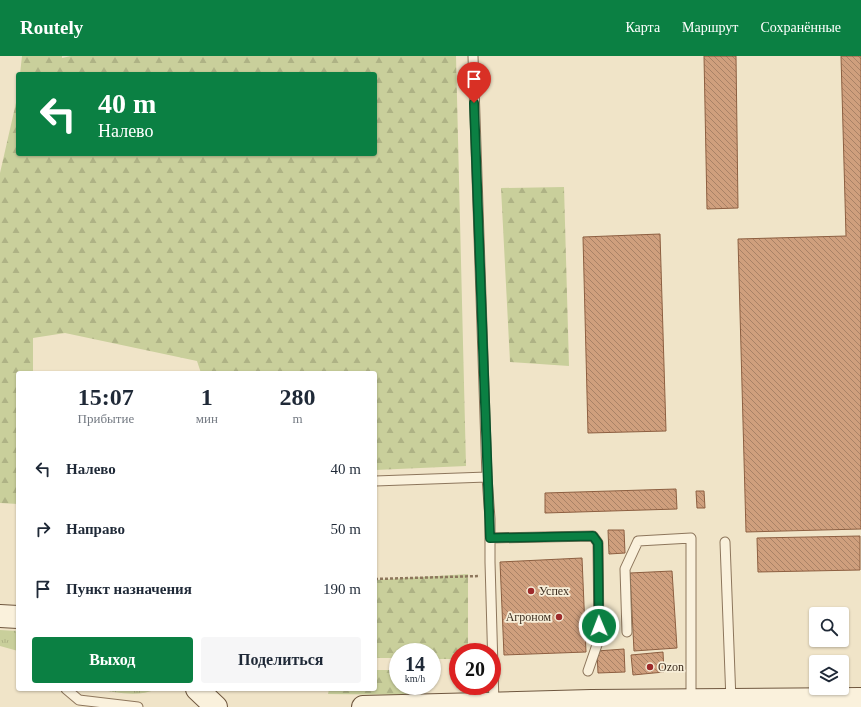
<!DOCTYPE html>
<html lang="ru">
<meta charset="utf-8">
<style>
body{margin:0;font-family:Georgia,serif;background:#f6f6f7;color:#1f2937;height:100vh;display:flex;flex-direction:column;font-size:15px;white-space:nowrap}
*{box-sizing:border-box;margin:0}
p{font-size:13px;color:#747a83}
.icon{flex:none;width:22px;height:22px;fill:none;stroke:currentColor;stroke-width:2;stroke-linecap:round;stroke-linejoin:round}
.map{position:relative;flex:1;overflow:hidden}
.side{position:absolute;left:16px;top:315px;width:361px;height:320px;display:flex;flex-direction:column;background:#fff;border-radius:4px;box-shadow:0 1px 3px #0004}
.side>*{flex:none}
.hud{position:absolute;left:16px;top:16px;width:361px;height:84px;border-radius:4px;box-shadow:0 1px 3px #0004;background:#0b8043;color:#fff;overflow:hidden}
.fabs{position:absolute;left:809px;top:551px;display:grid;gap:8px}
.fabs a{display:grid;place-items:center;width:40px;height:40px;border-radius:4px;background:#fff;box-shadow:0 1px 3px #0004;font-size:20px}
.speed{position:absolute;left:389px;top:587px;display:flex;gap:8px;font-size:20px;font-weight:700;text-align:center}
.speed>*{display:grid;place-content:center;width:52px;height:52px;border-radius:50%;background:#fff;box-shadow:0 1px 3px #0004;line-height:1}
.speed small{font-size:10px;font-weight:400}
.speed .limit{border:6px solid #d22;background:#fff;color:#111}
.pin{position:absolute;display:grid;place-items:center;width:34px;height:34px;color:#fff;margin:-41px -17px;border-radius:50% 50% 50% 0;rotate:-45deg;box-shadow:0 0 4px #0007}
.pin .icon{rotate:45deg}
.me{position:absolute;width:44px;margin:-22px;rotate:359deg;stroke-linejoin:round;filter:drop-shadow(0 0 3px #0008)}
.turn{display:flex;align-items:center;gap:14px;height:84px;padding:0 16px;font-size:18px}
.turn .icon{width:52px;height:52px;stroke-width:2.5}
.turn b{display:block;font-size:28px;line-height:34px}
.eta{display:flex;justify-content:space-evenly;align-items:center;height:68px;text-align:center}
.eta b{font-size:24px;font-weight:700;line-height:28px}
.primary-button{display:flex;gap:8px;margin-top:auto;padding:8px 16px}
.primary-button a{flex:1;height:46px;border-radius:4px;background:#0b8043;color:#fff;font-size:16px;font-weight:700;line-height:46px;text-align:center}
.primary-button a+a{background:#f6f6f7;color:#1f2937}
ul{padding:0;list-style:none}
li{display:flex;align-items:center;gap:12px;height:60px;padding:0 16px}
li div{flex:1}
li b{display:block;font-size:15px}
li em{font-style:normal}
header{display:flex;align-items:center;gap:24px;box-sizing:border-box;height:56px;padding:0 20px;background:#0b8043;color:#fff}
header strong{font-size:19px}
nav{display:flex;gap:22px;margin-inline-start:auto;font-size:14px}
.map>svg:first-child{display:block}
</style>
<header>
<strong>Routely</strong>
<nav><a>Карта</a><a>Маршрут</a><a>Сохранённые</a></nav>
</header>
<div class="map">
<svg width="861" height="651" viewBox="0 0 861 651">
<defs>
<pattern id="grass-tufts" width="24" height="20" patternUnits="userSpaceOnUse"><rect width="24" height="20" fill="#c9cf9b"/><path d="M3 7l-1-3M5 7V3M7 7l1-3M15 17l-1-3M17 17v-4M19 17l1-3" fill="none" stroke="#aeb285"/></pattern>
<pattern id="forest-firs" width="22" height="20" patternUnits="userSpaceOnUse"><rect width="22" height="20" fill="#c9cf9b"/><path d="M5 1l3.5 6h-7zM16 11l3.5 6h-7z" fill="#aeb285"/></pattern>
<pattern id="building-back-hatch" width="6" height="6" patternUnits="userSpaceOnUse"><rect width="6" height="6" fill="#cf9f7d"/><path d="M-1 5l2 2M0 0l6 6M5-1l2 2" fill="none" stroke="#a98266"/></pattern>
</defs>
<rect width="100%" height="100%" fill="#f0e4c8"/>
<path fill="url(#grass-tufts)" d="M0,574L18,575V595L0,590Z
M96,633H156C138,642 115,636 96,633Z"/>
<path fill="url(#forest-firs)" d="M22,0H62V2L71,0H456L466,410L375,414V317H201L197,305L65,277L33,282V317H18V448L0,447V117L18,38V98H375V18H20Z
M564,131L569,310L510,306L501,132Z
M468,518V596H458V603H432V596H398V602H375V524Z
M375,614H398V630H420V639L328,638L329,633H375Z"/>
<path fill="url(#building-back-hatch)" stroke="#8d5f41" d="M704,0H736L738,152L707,153Z
M841,0H861V473L746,476L738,183L846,180Z
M660,178L666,375L588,377L583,181Z
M676,433L677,453L545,457V437Z
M696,435H704L705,452H697Z
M608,474H624L625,497L609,498Z
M860,480V514L758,516L757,482Z
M582,502L586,596L504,599L500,506Z
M672,515L677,592L634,595L630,517Z
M624,593L625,616L598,617L597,595Z
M663,596L664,616L633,619L631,599Z"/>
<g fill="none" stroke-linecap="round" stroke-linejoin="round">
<defs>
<path id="lane" d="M473,0L487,421L490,463V506L494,648
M375,425L487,421
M490,482L593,480L598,487L599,583L588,615
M725,486L731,645
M627,576L625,513L638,485L691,482V645
M66,633L79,644L138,651"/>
<path id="secondary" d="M0,560L18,561
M197,633L216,651
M363,651L591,645L861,643"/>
</defs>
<use href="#lane" stroke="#8d765c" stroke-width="11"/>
<use href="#secondary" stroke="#6f573f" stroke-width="24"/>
<path stroke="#8d765c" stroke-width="2.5" stroke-dasharray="3 2" stroke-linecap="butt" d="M375,523L480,520"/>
<use href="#lane" stroke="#faf1dc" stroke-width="9"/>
<use href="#secondary" stroke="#faf1dc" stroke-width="22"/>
</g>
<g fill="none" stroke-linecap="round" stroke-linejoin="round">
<defs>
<path id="route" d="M474,47L490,482L593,480L598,487L599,570"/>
</defs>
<use href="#route" stroke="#07532c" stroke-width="10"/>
<use href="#route" stroke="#0b8043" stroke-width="7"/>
</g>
<g fill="#9e2a2b" stroke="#f7eed8" stroke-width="1.5">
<circle cx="531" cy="535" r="4"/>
<circle cx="559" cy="561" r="4"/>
<circle cx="650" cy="611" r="4"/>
</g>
<g text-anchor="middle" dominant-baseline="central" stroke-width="3.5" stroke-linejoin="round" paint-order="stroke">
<g font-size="12" fill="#3d2e20" stroke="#f7eed8" text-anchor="start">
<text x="539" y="535">Успех</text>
<text x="551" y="561" text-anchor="end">Агроном</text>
<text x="658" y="611">Ozon</text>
</g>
</g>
</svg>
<div class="fabs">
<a><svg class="icon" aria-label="search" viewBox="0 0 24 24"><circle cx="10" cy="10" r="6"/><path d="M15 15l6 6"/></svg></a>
<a><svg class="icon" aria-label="layers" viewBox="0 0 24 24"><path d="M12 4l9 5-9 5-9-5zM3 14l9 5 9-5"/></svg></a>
</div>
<div class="speed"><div>14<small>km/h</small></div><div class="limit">20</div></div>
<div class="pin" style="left:474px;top:47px;background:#d93025"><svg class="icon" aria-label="arrive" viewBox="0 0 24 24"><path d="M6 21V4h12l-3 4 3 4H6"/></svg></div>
<svg class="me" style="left:599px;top:570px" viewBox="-20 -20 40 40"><circle r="17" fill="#0b8043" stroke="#fff" stroke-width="3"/><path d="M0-11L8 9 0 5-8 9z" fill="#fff"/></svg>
<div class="hud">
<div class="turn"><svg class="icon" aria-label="left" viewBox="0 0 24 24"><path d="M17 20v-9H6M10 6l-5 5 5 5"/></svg><div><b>40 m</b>Налево</div></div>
</div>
<section class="side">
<div class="eta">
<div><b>15:07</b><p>Прибытие</p></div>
<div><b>1</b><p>мин</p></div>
<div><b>280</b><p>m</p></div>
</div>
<ul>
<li><svg class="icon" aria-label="left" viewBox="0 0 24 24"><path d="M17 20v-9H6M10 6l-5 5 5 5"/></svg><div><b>Налево</b></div><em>40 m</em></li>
<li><svg class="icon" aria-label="right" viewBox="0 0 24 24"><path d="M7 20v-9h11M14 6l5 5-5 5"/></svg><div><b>Направо</b></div><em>50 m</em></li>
<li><svg class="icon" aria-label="arrive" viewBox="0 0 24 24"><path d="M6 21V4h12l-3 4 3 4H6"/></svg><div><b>Пункт назначения</b></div><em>190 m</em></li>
</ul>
<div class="primary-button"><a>Выход</a><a>Поделиться</a></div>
</section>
</div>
